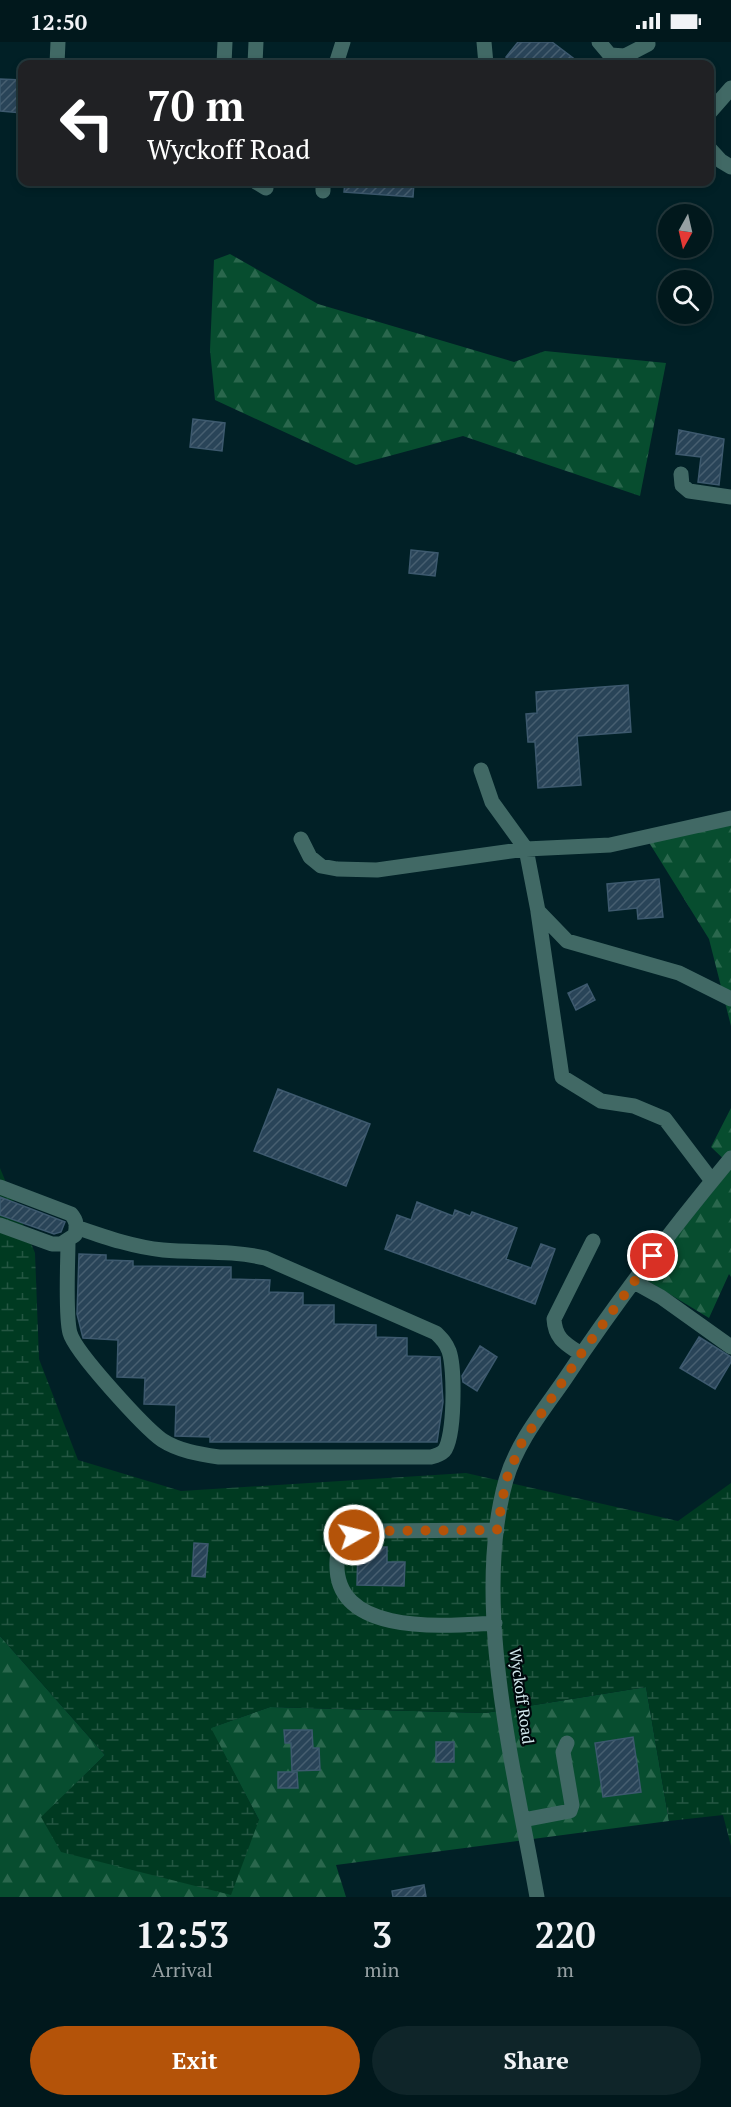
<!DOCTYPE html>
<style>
body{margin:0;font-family:"PT Serif",serif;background:#0f2529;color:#f1f3f6;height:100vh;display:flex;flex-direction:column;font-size:22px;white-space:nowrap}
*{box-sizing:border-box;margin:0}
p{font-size:20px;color:#96a0a3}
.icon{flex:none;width:33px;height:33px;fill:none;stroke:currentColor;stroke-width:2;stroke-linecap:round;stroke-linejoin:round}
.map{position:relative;height:1855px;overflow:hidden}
.panel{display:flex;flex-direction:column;background:#01181c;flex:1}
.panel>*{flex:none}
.top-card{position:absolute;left:18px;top:18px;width:696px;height:126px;border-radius:12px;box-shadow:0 3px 9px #0003,0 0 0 2px #23373b;background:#202124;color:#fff;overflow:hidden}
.needle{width:39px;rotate:188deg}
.controls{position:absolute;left:658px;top:162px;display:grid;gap:12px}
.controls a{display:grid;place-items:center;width:54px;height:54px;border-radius:50%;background:#01181c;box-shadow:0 3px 9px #0003,0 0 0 2px #23373b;font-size:30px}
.pin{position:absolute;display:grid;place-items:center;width:51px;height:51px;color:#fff;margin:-26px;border:3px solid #fff;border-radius:50%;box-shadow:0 2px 6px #0007}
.me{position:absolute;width:66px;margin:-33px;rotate:82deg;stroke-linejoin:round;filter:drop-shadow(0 0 4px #0008)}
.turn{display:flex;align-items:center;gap:21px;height:126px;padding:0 30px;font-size:27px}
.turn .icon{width:78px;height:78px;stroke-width:2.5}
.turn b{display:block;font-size:42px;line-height:51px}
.eta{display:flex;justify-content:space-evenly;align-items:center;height:102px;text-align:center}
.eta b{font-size:36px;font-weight:600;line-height:42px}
.primary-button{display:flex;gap:12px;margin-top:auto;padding:12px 30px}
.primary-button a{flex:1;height:69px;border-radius:36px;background:#b45309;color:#fff;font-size:24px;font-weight:600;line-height:69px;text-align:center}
.primary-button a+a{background:#0f2529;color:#f1f3f6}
.status{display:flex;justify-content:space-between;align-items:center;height:42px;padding:0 30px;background:#01181c;direction:ltr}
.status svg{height:16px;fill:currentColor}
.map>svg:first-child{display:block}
</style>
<div class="status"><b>12:50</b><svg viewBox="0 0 49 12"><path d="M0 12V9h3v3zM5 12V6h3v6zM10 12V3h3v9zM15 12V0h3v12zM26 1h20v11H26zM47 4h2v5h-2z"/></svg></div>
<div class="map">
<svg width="731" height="1855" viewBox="0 0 731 1855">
<defs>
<pattern id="forest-firs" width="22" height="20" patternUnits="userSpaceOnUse" patternTransform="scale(1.5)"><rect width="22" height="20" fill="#074d2f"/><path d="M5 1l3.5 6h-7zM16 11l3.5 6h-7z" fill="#2a674d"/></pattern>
<pattern id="wetland-marsh" width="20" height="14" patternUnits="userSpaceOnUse" patternTransform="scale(1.5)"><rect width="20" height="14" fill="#003a21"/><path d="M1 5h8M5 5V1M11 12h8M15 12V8" fill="none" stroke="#245642"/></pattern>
<pattern id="building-hatch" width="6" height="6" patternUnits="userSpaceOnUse" patternTransform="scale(1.5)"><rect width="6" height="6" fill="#294458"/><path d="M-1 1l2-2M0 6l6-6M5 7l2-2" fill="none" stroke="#475f70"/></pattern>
</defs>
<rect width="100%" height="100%" fill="#012026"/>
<path fill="url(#forest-firs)" d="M230,212L318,262L514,320L545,309L666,321L640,454L463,394L356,423L215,358L210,308L214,218Z
M731,776V984L709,897L645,794Z
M731,1066V1124L711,1105Z
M731,1127V1235L729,1232L709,1276L643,1236Z
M0,1594L105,1713L42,1775L259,1778L210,1686L270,1665L485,1671L646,1645L669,1779L336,1823L346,1855H0Z"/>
<path fill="url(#wetland-marsh)" d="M0,1126L35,1211L39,1317L78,1418L181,1449L466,1431L678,1479L731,1441V1804L723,1773L669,1779L646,1645L485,1671L270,1665L211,1686L259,1778L231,1853L61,1810L41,1775L105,1713L0,1594Z"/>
<path fill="url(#building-hatch)" stroke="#3d596e" stroke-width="1.5" d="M518,0H552L581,22H516L506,15Z
M0,37L22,38V71L0,69Z
M345,140H414L413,155L344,150Z
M193,377L225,381L222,409L190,405Z
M679,388L724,397L719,443L698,440L701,415L676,412Z
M411,508L438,511L435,534L409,531Z
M628,643L631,690L577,694L581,743L538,746L535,700H528L526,672L537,671L536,650Z
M659,837L663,875L638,877L637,866L609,869L607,842Z
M587,942L595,958L576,968L568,951Z
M278,1047L370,1082L346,1144L254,1109Z
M0,1155L65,1180L61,1190L54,1192L0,1173Z
M417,1160L453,1174L455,1168L470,1174L472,1170L517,1186L506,1217L531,1226L541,1202L555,1207L535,1262L385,1207L397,1173L411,1178Z
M79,1212L106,1213V1218L133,1219V1224L231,1225V1237L270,1238L269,1250L303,1251V1263H334V1282L376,1283V1295L407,1296V1314L440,1315L443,1360L437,1400H210V1395L175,1394L176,1363L144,1362L145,1336L117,1335L118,1298L83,1296L77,1272Z
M699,1295L731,1315V1320L715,1347L680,1326Z
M480,1304L497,1315L477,1349L463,1340L462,1334Z
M194,1501L208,1502L205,1535L192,1534Z
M358,1505H387V1520H405L404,1544L357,1543Z
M284,1688H312L313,1706H319L320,1728L292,1729L291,1701H285Z
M633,1695L641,1750L603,1755L595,1701Z
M436,1700H454V1720H436Z
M278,1730H297L298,1746H278Z
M424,1843L426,1855H393L392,1849Z"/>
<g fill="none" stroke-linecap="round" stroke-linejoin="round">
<path stroke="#416965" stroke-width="15" d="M484,0L486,22
M599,0L610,13L625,14L648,2
M57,22L58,0
M224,22L225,0
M255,22L256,0
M336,22L343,0
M710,70L731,46
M710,107L721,119L731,125
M256,140L266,146
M323,149V140
M681,432L682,443L689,449L731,455
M481,728L492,760L526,807L610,803L731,776
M301,797L310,815L321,824L337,827L377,828L526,807L538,869L567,899L679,931L731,957
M538,870L562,1035L601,1059L634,1064L665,1077L712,1139
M0,1145L71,1172C77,1179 77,1184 75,1193L61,1202H52L0,1183
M68,1199C68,1221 65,1273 70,1291C75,1310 144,1385 162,1398C179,1409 199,1412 219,1415H431C435,1414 441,1412 444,1409C455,1396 455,1326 449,1309C446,1301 442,1297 436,1291L265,1216C231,1208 197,1211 163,1208C133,1205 105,1195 76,1185
M634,1240L661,1255L731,1305
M581,1312C566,1302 555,1297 554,1277L593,1199
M495,1581C445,1584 333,1595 337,1519C338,1499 354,1493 371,1489L497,1488
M523,1778L570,1769L572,1763L563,1710L567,1701
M537,1855C515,1730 471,1562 506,1438C517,1400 543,1369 565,1337C616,1260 672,1187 731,1116"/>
</g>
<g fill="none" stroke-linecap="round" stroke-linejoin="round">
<path stroke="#b45309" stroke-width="10" stroke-dasharray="0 18" d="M354,1493L371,1489L497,1488L506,1438L521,1402L581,1312L653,1214"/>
</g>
<g text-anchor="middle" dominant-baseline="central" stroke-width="4.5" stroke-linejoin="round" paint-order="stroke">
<g font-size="16" fill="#d3e9ee" stroke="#00080c">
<text transform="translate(522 1654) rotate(82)">Wyckoff Road</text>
</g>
</g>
</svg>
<div class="controls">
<a><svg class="needle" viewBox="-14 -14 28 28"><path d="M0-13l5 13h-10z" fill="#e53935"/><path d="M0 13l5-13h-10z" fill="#96a0a3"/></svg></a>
<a><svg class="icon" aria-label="search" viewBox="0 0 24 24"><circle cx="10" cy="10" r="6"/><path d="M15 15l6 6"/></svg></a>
</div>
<div class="pin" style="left:653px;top:1214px;background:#d93025"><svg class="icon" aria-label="arrive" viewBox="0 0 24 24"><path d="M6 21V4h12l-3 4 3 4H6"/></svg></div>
<svg class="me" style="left:354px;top:1493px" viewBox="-20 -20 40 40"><circle r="17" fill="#b45309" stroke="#fff" stroke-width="3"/><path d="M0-11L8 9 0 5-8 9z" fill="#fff"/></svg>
<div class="top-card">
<div class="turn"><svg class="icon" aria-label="left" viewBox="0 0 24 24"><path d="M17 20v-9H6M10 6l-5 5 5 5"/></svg><div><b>70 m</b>Wyckoff Road</div></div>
</div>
</div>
<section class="panel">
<div class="eta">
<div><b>12:53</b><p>Arrival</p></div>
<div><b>3</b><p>min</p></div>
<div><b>220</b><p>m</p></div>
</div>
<div class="primary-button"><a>Exit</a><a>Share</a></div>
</section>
